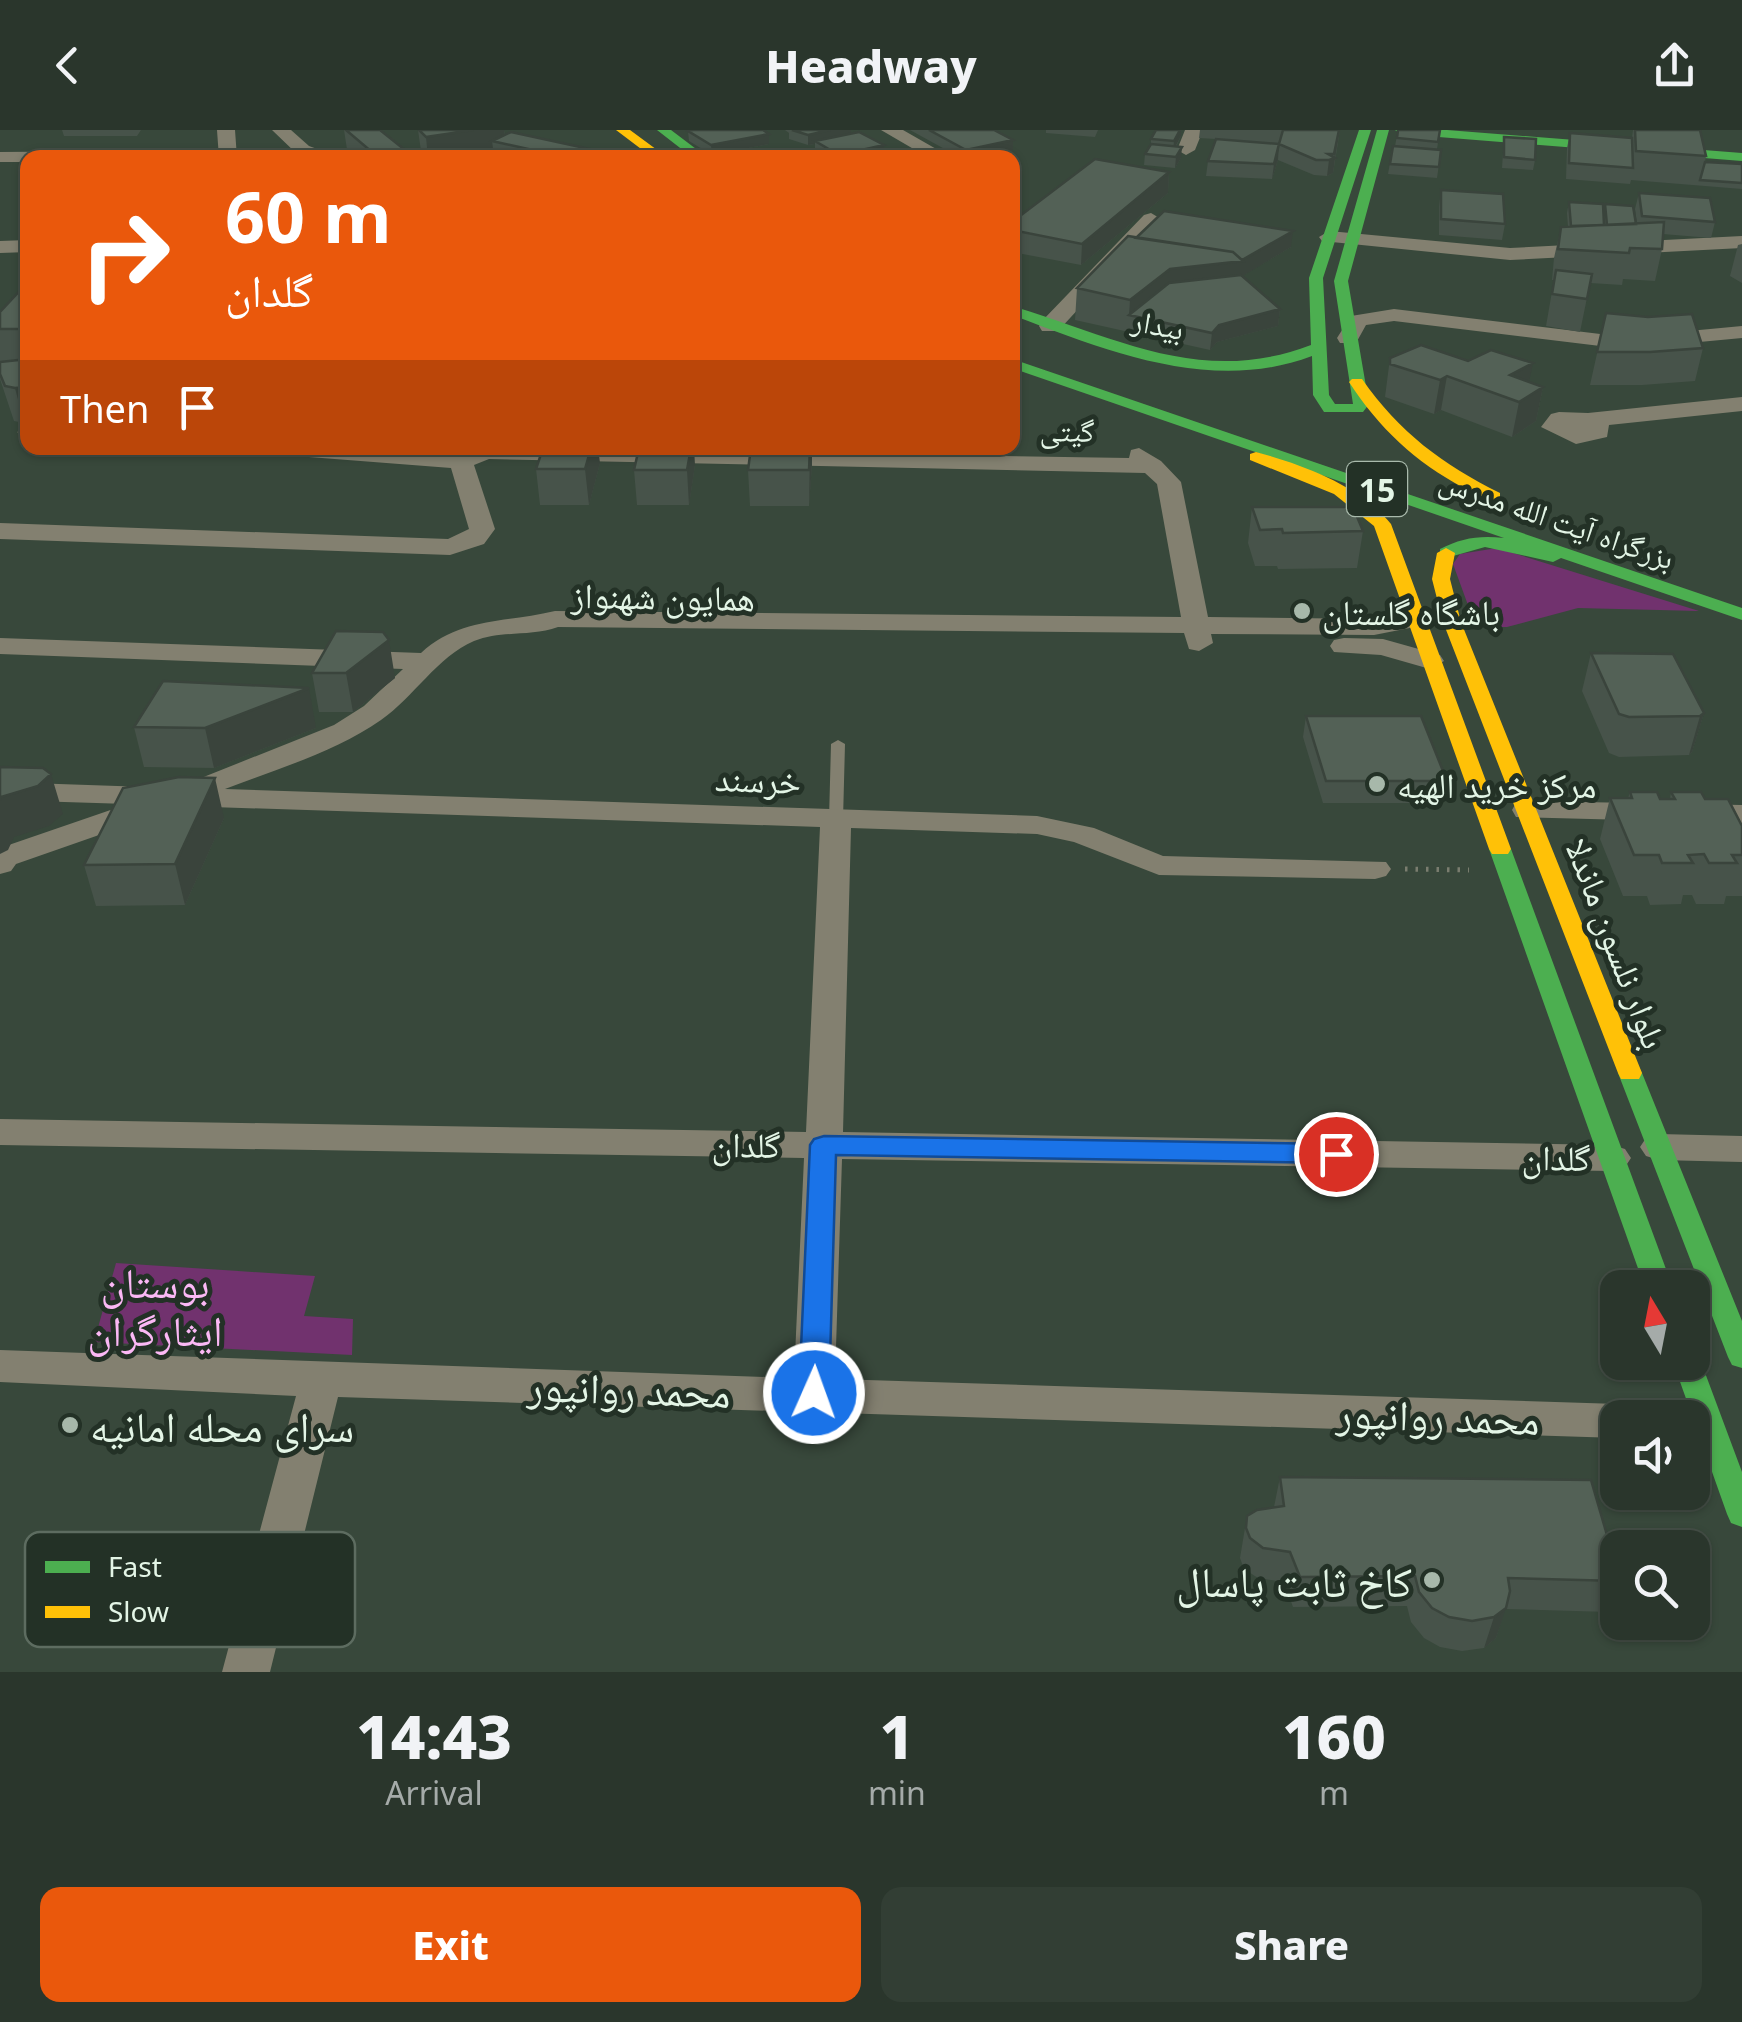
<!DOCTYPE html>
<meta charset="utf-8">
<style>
body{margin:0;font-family:"Noto Sans","Noto Naskh Arabic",sans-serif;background:#323e34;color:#f1f3f6;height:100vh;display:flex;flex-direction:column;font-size:38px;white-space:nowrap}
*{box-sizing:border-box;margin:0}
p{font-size:32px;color:#a5aba9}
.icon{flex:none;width:55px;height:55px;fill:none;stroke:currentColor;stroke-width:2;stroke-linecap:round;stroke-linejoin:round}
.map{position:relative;height:1542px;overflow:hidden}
.drawer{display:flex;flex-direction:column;background:#2a362c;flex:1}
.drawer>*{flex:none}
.banner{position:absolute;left:20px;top:20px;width:1000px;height:305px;border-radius:20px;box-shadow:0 2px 8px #0004,0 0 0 2px #465048;background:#ea580c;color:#fff;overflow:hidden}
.needle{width:65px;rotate:350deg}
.controls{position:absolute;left:1600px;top:1140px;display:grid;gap:20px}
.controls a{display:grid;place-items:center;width:110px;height:110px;border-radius:20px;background:#2a362c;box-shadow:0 2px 8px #0004,0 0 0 2px #465048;font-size:50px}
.pin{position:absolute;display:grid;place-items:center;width:85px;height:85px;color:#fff;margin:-42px;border:5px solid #fff;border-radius:50%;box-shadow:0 2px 10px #0007}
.me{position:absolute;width:110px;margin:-55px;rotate:2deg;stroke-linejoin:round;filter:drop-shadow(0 0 8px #0008)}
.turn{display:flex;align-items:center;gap:35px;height:210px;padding:0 40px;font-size:45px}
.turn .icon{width:130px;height:130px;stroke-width:2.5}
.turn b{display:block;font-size:70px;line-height:85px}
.then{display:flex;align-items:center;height:95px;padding:0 40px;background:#0003;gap:20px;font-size:38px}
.eta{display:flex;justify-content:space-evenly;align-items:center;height:170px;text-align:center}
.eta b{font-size:60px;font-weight:800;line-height:70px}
.primary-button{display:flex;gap:20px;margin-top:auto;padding:20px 40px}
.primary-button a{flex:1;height:115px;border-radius:20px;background:#ea580c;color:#fff;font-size:40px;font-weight:800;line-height:115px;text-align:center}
.primary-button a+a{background:#323e34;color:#f1f3f6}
header{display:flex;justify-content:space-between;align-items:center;height:130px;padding:0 40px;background:#2a362c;font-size:45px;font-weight:800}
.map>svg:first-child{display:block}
</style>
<header><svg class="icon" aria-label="back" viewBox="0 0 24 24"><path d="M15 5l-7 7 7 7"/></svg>Headway<svg class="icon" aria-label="share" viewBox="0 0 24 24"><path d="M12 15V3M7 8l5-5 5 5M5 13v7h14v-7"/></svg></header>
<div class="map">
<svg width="1742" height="1542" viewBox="0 0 1742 1542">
<rect width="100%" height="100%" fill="#38483b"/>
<path fill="#71326e" d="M1497,418L1699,481L1578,478L1507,497H1476L1453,434L1460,424Z
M116,1133L315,1146L304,1186L353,1189L352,1225L94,1212Z"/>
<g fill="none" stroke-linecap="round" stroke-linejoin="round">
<path stroke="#7a7d6f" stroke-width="5" stroke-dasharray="2.5 8" stroke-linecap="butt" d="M1405,739L1469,740"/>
<path fill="#838070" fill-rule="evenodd" d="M28,298V304L22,305L17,302Z
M838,610L845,614L843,690L836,694L829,690L831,614Z"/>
<path fill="#838070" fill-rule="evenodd" d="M217,0H235L237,28H219Z
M272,0H291L309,16L342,28L297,24Z
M881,0H903L952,28H929Z
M1185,0H1203L1195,20L1186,25L1177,20Z
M127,21L135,28H28V32H0V22Z
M1151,83L1161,89L1158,93L1058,201H1042L1039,196L1042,191L1144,85Z
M1329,101L1510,118L1742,106V118L1510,130L1322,111L1319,107Z
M28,110V122L0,123V111Z
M1394,179L1625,207L1742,196V208L1625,219L1394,191L1366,195L1356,213H1340L1337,208L1351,186Z
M1742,267V281L1609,295L1607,307L1576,314L1541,297L1551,284L1559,282L1588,283Z
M271,318H367L458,325L478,318L1129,328L1131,320L1139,318L1161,331L1181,352L1208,487L1374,489L1415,481L1425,483L1428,489L1425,495L1374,505L1211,504L1213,513L1199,521L1189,519L1184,503L558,497C530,507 501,500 474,511C437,527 414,567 381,590C335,622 277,639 225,659L1037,686L1094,698L1163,726L1386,732L1391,739L1386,746L1375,749L1159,745L1074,712L1037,704L851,698L843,1002L1612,1015L1625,1019L1631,1028L1625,1037L1612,1041L842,1029L835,1249L1618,1274L1633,1279L1638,1288H1618V1308L338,1267L270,1542H222L296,1266L0,1252V1220L794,1248L804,1028L0,1015V989L806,1002L820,697L182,676L16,734L11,741L0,744V718L128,674L0,670V652L176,658L334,595L364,576L403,539L0,524V508L421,523C460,487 506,493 555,481L1181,487L1157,354L1145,343L489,329L474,335L495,399L484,414L450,425L0,409V393L448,409L469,399L451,338L283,325Z
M1344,508L1383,509L1440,525L1444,531L1430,539L1381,525L1334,522L1330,516L1334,510Z
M1527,671L1742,675V693L1516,687L1512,680L1516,673Z
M1659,1004L1742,1006V1032L1659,1030L1646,1026L1640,1017L1646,1008Z"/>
<path fill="#4caf50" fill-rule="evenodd" d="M657,0H671L708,28H693Z
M1359,0H1371L1323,148L1329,265L1335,274H1353L1334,151L1377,0H1389L1348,151L1369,274L1363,282H1324L1313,265L1312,226C1212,264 1107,221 1012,185V176C1116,207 1201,257 1311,215L1309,148Z
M1395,0H1447L1742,23V31L1401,4Z
M1012,229L1742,478V490L1561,428L1553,432L1485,417L1446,428L1440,427V419C1461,408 1480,405 1504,408L1012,238Z
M1500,712L1511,719L1673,1158H1645L1489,719Z
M1630,935L1639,937L1642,943L1742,1191V1238L1732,1235L1728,1227L1618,943L1621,937Z
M1692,1222L1701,1232L1742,1342V1397L1731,1393L1727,1384L1673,1232H1692Z"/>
<path fill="#ffc107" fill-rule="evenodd" d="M616,0H630L668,28H653Z
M1352,249H1362C1399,302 1443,335 1500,363V371C1487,372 1475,365 1464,358C1415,332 1379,298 1349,252Z
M1256,322C1303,335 1359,355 1391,394L1511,719L1508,724H1492L1489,719L1374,396L1334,364L1250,330V324Z
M1446,418L1455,423L1450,449L1461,492L1642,943L1639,949H1621L1618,943L1443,492L1432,449L1437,423Z"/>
</g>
<path fill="#47534a" d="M62,0H141L137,6H64Z
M344,0H380L415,28H349L348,26Z
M418,0H504L505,5L608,23L609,28H494V26L483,28H422Z
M785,0H851V4L884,15V25L874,28H826L815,22V14L808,15L789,9V3Z
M910,0H994L1013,10V20L979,28H961Z
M1046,0H1098L1095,7L1046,3Z
M1200,0H1340L1333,43L1327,46L1314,45L1278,30L1272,49L1206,46L1208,31L1216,9L1199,8Z
M1398,0H1440L1437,19L1441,20L1437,48L1388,44L1393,16H1395Z
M1633,0H1700L1706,26L1705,32L1742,34V59L1631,50L1630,54L1566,49L1567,18L1570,3L1632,8Z
M688,1L769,4V14L712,25L689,11Z
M1181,6L1176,17L1181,28L1175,38L1144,35L1145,24L1151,15V9Z
M1504,7L1535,30L1533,40L1502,38Z
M1169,42L1168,63L1081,135L1012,122V92Z
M1441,60L1505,94L1502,110L1439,105V76Z
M1639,63L1715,92L1711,108L1663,104L1662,119L1655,151L1623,149L1622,155L1590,153L1580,202L1546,196L1554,150H1552L1554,128L1561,97H1568L1567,83L1569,72L1603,84L1605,74L1637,94L1635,79Z
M1136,108L1291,117L1242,146L1280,179L1278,196L1217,212L1210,220L1075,190L1077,158Z
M1742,114V153L1730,146L1738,115Z
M28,152V292L24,293L14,291L0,249V182Z
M1606,183L1703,218L1695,251L1642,255H1590Z
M1390,228L1529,252L1543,257L1536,291L1512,307L1441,280L1434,284L1385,267Z
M600,333L589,375H540L536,339Z
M812,334L809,376H750L748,340Z
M695,335L689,375H637L634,340Z
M1252,377L1363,401L1357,438L1278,439L1277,436H1255L1248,413Z
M383,502L395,548L353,582H319L312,543Z
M1591,523L1704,583L1692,622L1689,625L1619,627L1609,623L1582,561Z
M1306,586L1447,651L1443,673H1323L1303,607Z
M134,597L316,598L214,638L144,637Z
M1630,662L1660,669H1670L1671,662L1705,669L1742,696V766H1726L1724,774H1696L1692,765H1683L1681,774L1650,775L1647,766H1623L1600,709L1610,668H1628Z
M224,688L185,775L96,776L84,735Z
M1280,1347L1618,1443V1457L1609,1482L1505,1479L1496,1508L1484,1518L1462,1521L1440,1517L1424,1508L1411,1492L1407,1476L1293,1477L1284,1452L1258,1448L1244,1439L1240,1428L1247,1386L1274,1377Z"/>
<path fill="#3a443c" d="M438,0H504L506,14L492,11L494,26L483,28H428L426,7Z
M830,0H851V6L815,11V14L808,15V5Z
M1180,0H1181V6L1173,21L1174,11Z
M1339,0L1333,43L1327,46L1329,30L1334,29Z
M769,4V14L712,25L711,15Z
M1013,10V20L979,28H966V20Z
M1279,14L1278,30L1272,49L1274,34Z
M884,15V25L874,28H839V25Z
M1182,17L1181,28L1175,38L1176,27Z
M1169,42L1168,63L1081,135L1082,114Z
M1293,101L1291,117L1241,147L1129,185L1130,170L1170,139Z
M1280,179L1278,196L1217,212L1210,220L1212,203L1219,195Z
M1533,233L1526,266L1510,245Z
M1447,246L1441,280L1434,284L1440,250Z
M28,257V292L24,293L15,258Z
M1543,257L1536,291L1512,307L1519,272Z
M591,318H598L600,333L589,375L585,339Z
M691,318H694L695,335L689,375L687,340Z
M810,318H812V334L809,376Z
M389,510L395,548L353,582L346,543Z
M309,558L316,598L214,638L205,598Z
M1704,583L1692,622L1689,625L1700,586Z
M51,644L63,684L49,696L14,707L8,720L0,724V670L1,667Z
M215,648L224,688L185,775L175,734Z
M1506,1478L1496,1508L1484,1518L1494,1487Z"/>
<path fill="#536156" stroke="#3a443c" stroke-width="2.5" d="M346,0H380L415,28H379Z
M419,0H473L426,7Z
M693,0H763L769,4L711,15L688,1Z
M792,0H830L808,5Z
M929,0H994L1013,10L966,20Z
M1156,0H1180L1174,11L1151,9Z
M1283,0H1339L1334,24H1328L1335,28L1329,30H1316L1279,14L1274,34L1208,31L1216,9L1279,14Z
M1398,0H1440L1438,12L1397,8Z
M1635,0H1700L1706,26L1636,21Z
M511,2L608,23L598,28H569L492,11Z
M859,2L884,15L839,25L815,11Z
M1570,3L1632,8L1633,38L1569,33Z
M1504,7L1536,9L1535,30L1504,27Z
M1151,14L1182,17L1176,27L1145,24Z
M1393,16L1441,20L1439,37L1390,34Z
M928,25L943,26L948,28H919Z
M1095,29L1169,42L1082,114L1012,100V92Z
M1705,32L1742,34V53L1700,50Z
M1441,60L1503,64L1505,94L1441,89Z
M1639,63L1710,68L1715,92L1642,86Z
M1569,72L1603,74L1604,95L1571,96Z
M1605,74L1633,76L1636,94L1607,95Z
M1164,81L1293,101L1242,130L1233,122L1136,108Z
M1664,92L1662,119L1630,118L1629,123L1558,119L1561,97Z
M1128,106L1233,122L1243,131L1170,139L1130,170L1077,158Z
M1556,140L1592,144L1587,169L1552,164Z
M1241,145L1280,179L1219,195L1212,203L1129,185L1169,153Z
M28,152V199H0V182Z
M1606,183L1648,187L1692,184L1703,218L1650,222H1597Z
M1421,215L1468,231L1491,220L1533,233L1510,245L1543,257L1519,272L1447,246L1440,250L1390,234V228Z
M28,229V257L15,258L5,256L0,244V232Z
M543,318H591L585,339H536Z
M639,318H691L687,340H634Z
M751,318H810L809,340H748Z
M1252,377H1353L1363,401L1283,403L1282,399L1260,400Z
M336,501L383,502L389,510L346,543H312Z
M1591,523L1673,524L1704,583L1700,586L1629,587L1619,584Z
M163,551L309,558L205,598L134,597Z
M1306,586H1421L1447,651H1326Z
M0,637L43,638L51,644L38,656L1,667L0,670Z
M179,647L215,648L175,734L84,735L123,658Z
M1630,662H1657L1660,669H1675L1671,662H1701L1705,669H1728L1742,696V725H1732L1737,733H1709L1704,724L1688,725L1693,733H1662L1659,725H1634L1610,668H1632Z
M1280,1347L1591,1350L1618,1443V1451L1508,1448L1510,1461L1506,1478L1494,1487L1472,1491L1449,1487L1432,1478L1419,1462L1415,1446L1300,1447L1290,1422L1263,1418L1250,1408L1246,1398L1247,1386L1257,1380L1284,1376Z"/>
<path fill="#1a73e8" stroke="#114b97" stroke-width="2.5" d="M824,1006L1336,1014L1346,1017L1349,1024L1346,1030L1336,1033L836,1025L829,1263L825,1271L814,1275L804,1271L799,1263L810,1015L814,1009Z"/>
<g fill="#a7b8aa" stroke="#233126" stroke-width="4">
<circle cx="1302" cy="481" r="10"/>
<circle cx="1377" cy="654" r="10"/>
<circle cx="70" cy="1295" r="10"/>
<circle cx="1432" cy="1450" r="10"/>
</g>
<g text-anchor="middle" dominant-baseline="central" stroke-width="10" stroke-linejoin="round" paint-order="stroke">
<g font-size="30" fill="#e3f5e6" stroke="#233126">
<text transform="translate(1158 194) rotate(11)">بیدار</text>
<text transform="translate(1067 300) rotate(1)">گیتی</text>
<text transform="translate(1557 389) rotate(19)">بزرگراه آیت الله مدرس</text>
</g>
<rect fill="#233126" stroke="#a9baac" stroke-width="2.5" x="1347" y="332" width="60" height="54" rx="8"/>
<g font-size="32" font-weight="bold" fill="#e3f5e6">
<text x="1377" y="359">15</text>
</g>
<g font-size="35" fill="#e3f5e6" stroke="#233126">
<text transform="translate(663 466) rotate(1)">همایون شهنواز</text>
<text transform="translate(758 649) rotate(2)">خرسند</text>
<text transform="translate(1617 813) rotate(69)">بلوار نلسون ماندلا</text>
<text transform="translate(746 1014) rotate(1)">گلدان</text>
<text transform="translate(1556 1027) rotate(1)">گلدان</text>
</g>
<g font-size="35" fill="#e3f5e6" stroke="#233126" text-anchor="start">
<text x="1322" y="481">باشگاه گلستان</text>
<text x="1397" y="654">مرکز خرید الهیه</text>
</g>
<g font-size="42" fill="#fbb8f5" stroke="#233126">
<text x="155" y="1151">بوستان<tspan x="155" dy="48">ایثارگران</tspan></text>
</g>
<g font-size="42" fill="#e3f5e6" stroke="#233126">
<text transform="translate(629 1258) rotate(2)">محمد روانپور</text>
<text transform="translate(1438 1285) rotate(2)">محمد روانپور</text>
</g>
<g font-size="42" fill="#e3f5e6" stroke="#233126" text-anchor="start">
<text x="90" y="1295">سرای محله امانیه</text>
<text x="1412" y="1450" text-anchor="end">کاخ ثابت پاسال</text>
</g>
</g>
<rect x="25" y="1402" width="330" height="115" rx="15" fill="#233126" stroke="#5d6c60" stroke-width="2.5"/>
<rect x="45" y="1431" width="45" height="12" fill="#4caf50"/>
<rect x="45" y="1476" width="45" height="12" fill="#ffc107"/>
<g font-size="28" fill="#e3f5e6">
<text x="108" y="1447">Fast</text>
<text x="108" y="1492">Slow</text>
</g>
</svg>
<div class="controls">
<a><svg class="needle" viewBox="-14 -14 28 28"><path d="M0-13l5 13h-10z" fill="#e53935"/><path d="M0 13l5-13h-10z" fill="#a5aba9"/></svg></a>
<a><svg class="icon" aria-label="sound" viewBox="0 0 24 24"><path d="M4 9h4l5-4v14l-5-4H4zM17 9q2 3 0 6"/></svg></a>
<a><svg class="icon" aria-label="search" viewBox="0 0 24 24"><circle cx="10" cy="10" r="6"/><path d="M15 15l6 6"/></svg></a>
</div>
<div class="pin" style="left:1336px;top:1024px;background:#d93025"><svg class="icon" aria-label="arrive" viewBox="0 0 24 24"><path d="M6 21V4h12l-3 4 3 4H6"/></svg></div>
<svg class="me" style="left:814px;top:1263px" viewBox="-20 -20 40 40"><circle r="17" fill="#1a73e8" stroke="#fff" stroke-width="3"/><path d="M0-11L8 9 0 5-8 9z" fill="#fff"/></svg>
<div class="banner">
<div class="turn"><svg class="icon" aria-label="right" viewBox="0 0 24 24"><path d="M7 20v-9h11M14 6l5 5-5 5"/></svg><div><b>60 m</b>گلدان</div></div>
<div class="then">Then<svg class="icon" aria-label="arrive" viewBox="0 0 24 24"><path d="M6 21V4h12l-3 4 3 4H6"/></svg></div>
</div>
</div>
<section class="drawer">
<div class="eta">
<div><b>14:43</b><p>Arrival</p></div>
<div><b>1</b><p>min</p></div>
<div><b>160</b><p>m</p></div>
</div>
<div class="primary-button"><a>Exit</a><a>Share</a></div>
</section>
